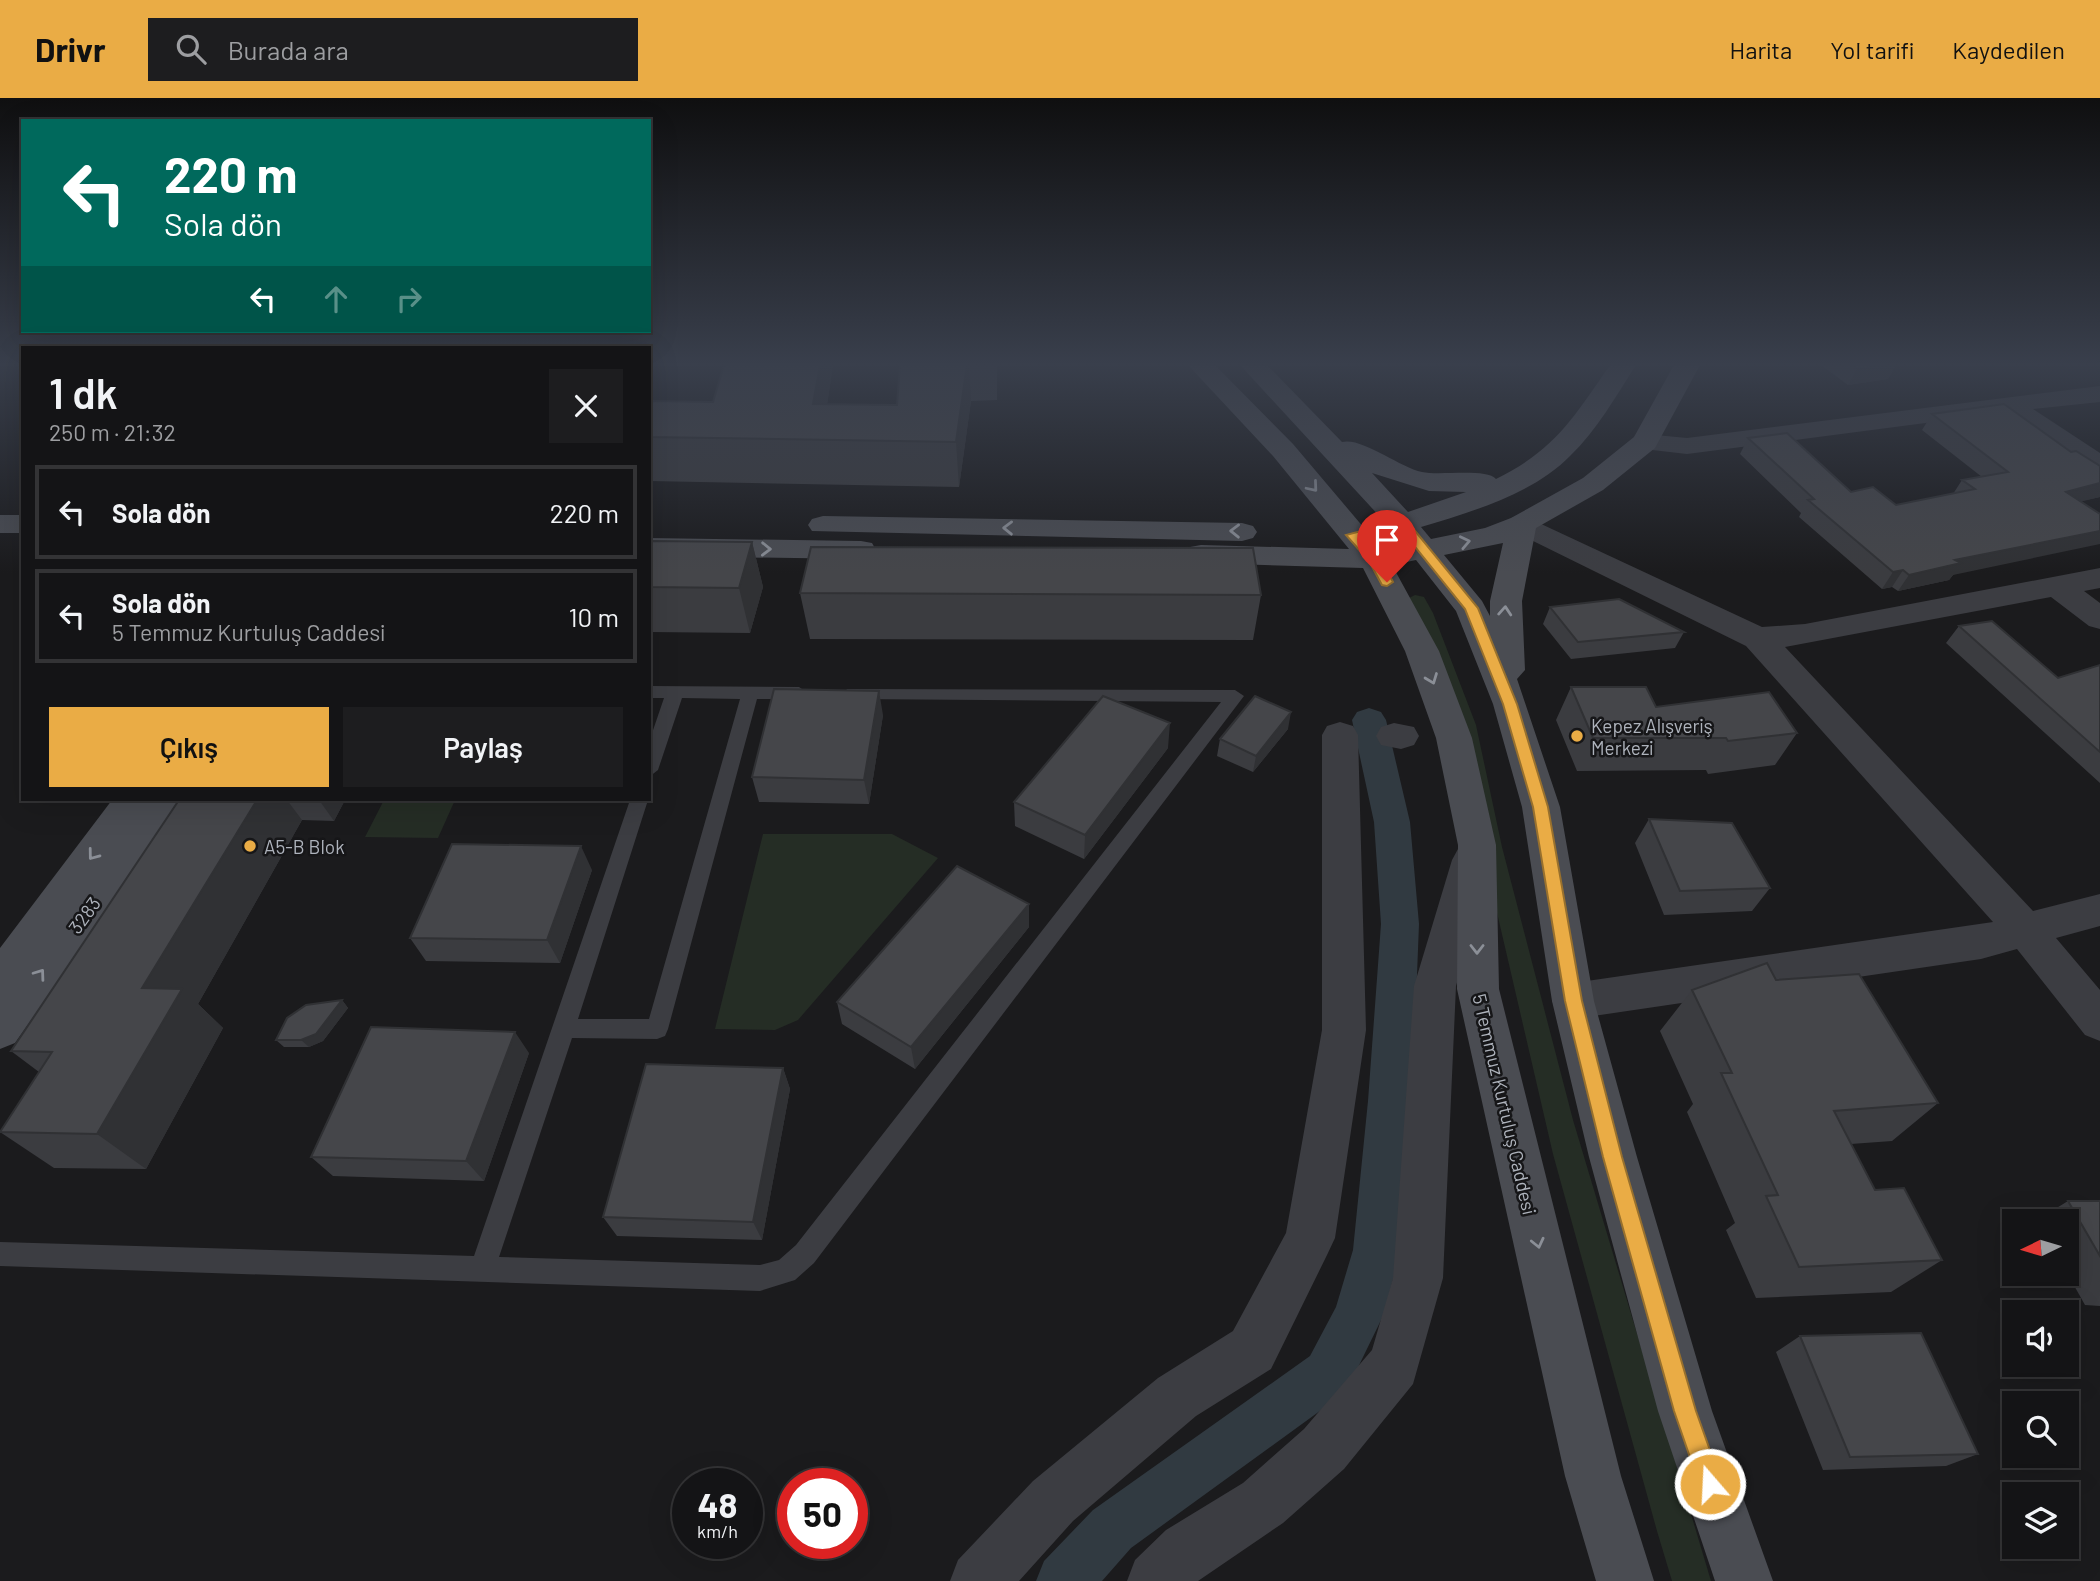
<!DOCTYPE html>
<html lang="tr">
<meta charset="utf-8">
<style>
body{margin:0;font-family:Barlow,sans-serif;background:#1d1d1f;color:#f1f3f6;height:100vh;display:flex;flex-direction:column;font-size:26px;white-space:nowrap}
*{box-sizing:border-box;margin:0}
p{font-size:23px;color:#9d9ea1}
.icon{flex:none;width:38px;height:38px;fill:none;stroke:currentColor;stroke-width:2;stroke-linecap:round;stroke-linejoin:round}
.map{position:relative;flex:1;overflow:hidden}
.side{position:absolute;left:21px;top:248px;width:630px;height:455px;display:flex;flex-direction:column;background:#141416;border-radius:0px;box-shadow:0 7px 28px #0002,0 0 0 2px #333335}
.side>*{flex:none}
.top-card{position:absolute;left:21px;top:21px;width:630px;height:214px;border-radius:0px;box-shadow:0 7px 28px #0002,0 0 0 2px #333335;background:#00695c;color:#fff;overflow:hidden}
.needle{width:46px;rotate:265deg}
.fabs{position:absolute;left:2002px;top:1111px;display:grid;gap:14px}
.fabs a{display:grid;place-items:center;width:77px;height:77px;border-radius:0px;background:#141416;box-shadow:0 7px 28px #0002,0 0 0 2px #333335;font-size:35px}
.speed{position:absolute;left:672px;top:1370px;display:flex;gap:14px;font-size:35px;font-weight:700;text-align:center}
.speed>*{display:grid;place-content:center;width:91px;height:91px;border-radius:50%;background:#141416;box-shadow:0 7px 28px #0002,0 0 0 2px #333335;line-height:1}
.speed small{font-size:18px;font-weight:400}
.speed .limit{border:10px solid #d22;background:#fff;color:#111}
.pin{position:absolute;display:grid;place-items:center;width:60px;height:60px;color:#fff;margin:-72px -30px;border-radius:50% 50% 50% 0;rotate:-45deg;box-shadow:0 0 7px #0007}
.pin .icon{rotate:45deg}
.me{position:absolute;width:77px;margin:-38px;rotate:341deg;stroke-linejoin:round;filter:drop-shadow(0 0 5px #0008)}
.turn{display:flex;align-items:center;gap:24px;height:147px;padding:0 28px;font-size:32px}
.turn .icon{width:91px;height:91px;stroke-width:2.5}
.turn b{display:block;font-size:49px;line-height:60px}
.lanes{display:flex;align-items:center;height:66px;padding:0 28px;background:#0003;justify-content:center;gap:35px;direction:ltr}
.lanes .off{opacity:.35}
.round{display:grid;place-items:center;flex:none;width:74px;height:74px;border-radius:0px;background:#1d1d1f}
.overview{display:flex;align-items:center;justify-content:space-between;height:119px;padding:0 28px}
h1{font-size:42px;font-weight:600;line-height:52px}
.primary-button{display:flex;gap:14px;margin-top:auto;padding:14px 28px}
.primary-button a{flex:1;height:80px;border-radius:0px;background:#eaac45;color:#111;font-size:28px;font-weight:600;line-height:80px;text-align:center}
.primary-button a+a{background:#1d1d1f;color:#f1f3f6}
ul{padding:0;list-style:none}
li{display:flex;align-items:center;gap:21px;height:94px;margin:0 14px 10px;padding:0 14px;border:4px solid #333335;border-radius:0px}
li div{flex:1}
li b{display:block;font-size:26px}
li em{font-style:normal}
header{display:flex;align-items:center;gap:42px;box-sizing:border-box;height:98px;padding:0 35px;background:#eaac45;color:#111}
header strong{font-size:33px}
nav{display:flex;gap:38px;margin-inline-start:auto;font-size:24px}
.search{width:490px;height:63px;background:#1d1d1f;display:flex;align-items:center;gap:18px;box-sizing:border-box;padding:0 24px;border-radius:0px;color:#9d9ea1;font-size:26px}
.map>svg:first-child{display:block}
</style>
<header>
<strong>Drivr</strong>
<div class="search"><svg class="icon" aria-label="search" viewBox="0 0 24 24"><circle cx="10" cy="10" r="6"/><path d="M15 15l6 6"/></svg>Burada ara</div>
<nav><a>Harita</a><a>Yol tarifi</a><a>Kaydedilen</a></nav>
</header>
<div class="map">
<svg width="2100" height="1483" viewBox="0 0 2100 1483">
<rect width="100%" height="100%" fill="#1b1b1d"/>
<path fill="#252d25" d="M1415,497L1424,499L1433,515L1476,627L1502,749L1573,1022L1711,1483H1672L1657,1433L1553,1056L1482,750L1407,501Z
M384,702H455L438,740L365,739Z
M763,736H892L938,760L798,922L775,932L715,931Z"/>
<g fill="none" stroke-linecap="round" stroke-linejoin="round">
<path fill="#313a41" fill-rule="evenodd" d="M1369,610L1381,614L1386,622L1410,724L1419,826L1412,1003L1401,1152L1383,1218L1346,1294L1131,1450L1102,1483H1036L1044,1463L1093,1412L1310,1258L1336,1209L1353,1152L1368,1003L1381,826L1374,724L1352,622L1357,614Z"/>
<path fill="#3c3d42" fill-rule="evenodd" d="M649,588L799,589L808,595L799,601H757L668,931L665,938L657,941L572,940L499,1159L760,1167L779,1162L796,1147L1221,604L853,601L844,595L847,591L1235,592L1244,598L814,1165L795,1182L760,1193L0,1168V1144L474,1158L630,702H648L578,921H649L740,601L682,600L658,672L649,679V644L664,600H649Z"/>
<path fill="#3c3d42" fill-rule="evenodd" d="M2100,288V304L2033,311L2100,355V376L2090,374L2002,315L1687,356L1635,350L1631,344L1635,338L1645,336L1687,340Z
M1522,417L1762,529L1805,526L2100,470V490L2084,493L2100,505V531L2089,528L2051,499L1785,549L2033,813L2100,796V828L2056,840L2100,892V943L2085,937L2017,851L1981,861L1573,921L1558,916L1552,903L1558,890L1573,885L1993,824L1746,548L1511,432L1507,426L1511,420Z
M1340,624L1353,628L1358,637L1366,932L1335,1140L1327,1157L1271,1271L1196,1318L1073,1423L1019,1483H950L958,1462L1033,1383L1158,1280L1233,1233L1286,1135L1322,932V637L1327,628Z
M1394,625L1414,629L1419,638L1414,647L1401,651L1381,647L1376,638L1381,629Z
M1472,747L1486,751L1492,762L1456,888L1443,1180L1413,1286L1344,1371L1283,1425L1198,1483H1127L1135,1462L1166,1432L1243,1385L1304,1331L1372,1252L1393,1180L1414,888L1452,762L1458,751Z"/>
<path fill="#4a4c52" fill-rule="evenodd" d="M1188,267H1215L1293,346L1381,450L1403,446L1395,436L1382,439L1371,436L1367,430L1371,424L1382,421L1240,267H1267L1342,344C1362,339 1399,369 1422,374C1439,378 1487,370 1496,381C1555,352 1574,319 1610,267H1636C1616,298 1597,332 1570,358C1533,396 1471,414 1421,429L1431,441L1485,430L1511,420L1583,380L1634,339L1674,267H1700L1655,350L1603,392L1536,430L1522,503L1525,572L1517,581L1560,709L1594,903L1637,1059L1712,1313L1773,1483H1715L1658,1313L1589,1059L1552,903L1522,709L1493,606L1456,513L1416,462L1392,467L1439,553L1472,640L1496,747L1499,891L1621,1378L1654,1483H1596L1565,1378L1457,891L1458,747L1436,640L1405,553L1363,470L1201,465L1190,463L1186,456L1190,449L1201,447L1349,451L1273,358ZM1372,375L1429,393L1466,394L1408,414ZM1503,445L1490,503V518L1482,503L1444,457Z
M0,417H23V435H0Z
M823,418L1242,425L1253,428L1257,434L1253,440L1242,443L812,433L808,427L812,421Z
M649,440L861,443L872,445L876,452L872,459L861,461L649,458Z
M112,702H186L15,945L0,951V850Z"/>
</g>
<path fill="#3b3c40" d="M724,267H833L827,306L897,307L900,267H997V302L971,303L959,389L649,383V309L713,304Z
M1821,267H1896L1888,281L1848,287Z
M1932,316L2071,354L2100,368V399L2081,403L1953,477L1949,482L1898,493L1892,489L1882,491L1799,419L1801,415L1740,356L1748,340L1851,394L1896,407L1953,396L1962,382L1982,379L1922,332Z
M649,443L752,444L763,489L750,535L649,534Z
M800,495L1261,497L1253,542L810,541Z
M1550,509L1684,534L1675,550L1571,561L1543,526Z
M1959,528L2058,580L2100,567V685L1946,545Z
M1571,589L1656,609L1797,635L1775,667L1708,676L1706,672L1577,673L1556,622Z
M883,617L869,706L759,704L752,679Z
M1288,631L1253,674L1217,658L1220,641Z
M1168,650L1084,761L1015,728L1014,704Z
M179,702H345L334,723L302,722L198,906L223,930L146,1071L54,1070L0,1034L39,974L11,953Z
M1649,721L1770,790L1752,813L1664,817L1635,745Z
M592,772L560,865L426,863L410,840Z
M1029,806V829L915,971L842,926L837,904Z
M1776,882L1938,1005L1892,1043L1851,1046L1875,1092L1942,1162L1891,1194L1756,1200L1726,1132L1735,1125L1687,1014L1693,1006L1660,933L1692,892Z
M342,902L348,910L323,943L309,949H284L276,942Z
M529,955L484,1083L333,1078L311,1059Z
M783,970L790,991L762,1142L617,1138L603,1119Z
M2068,1103H2100V1208L2085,1207L2067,1175V1124H2038L2037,1122Z
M1800,1238L1978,1356L1946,1368L1823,1372L1776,1254Z"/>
<path fill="#303134" d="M820,267H833L822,342L813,306Z
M967,267H969L971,303L959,389L956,344Z
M1886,267H1896L1888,281L1848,287L1857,271Z
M2100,385V399L2054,410L2066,394Z
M2100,433V446L1953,477L1949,482L1898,493L1909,477L1955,462Z
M752,444L763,489L750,535L739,490Z
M1903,472L1892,489L1882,491L1893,474Z
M879,593L883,617L869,706L864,682Z
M1291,614L1288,631L1253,674L1256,658Z
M1170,625L1168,650L1084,761L1085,737Z
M257,702H287L302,722L198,906L223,930L146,1071L97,1036L142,890Z
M319,702H345L334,723Z
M581,748L592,772L560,865L547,842Z
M1029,806V829L915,971L911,949Z
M342,902L348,910L323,943L309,949L301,942Z
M515,934L529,955L484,1083L466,1063Z
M783,970L790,991L762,1142L753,1124Z"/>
<path fill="#45464a" stroke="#303134" stroke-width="2" d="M724,267H820L813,306L897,307L900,267H967L956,344L649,339V309L652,303L713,304Z
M1851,267H1886L1857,271Z
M2004,306L2071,354L2076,353L2100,368V385L2066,394L2100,416V433L1955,462L1961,465L1909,477L1903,472L1893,474L1808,402L1814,401L1748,340L1787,335L1851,394L1873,389L1896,407L1975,391L1962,382L2008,374L1932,316Z
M649,443L752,444L739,490L649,489Z
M811,449L1253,450L1261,497L800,495Z
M1619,501L1684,534L1578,544L1550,509Z
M1992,523L2058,580L2100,567V654L1959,528Z
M1571,589H1646L1656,609L1769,594L1797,635L1728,643L1726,640H1593Z
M774,591L879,593L864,682L752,679Z
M1103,598L1170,625L1085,737L1014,704Z
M1255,598L1291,614L1256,658L1220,641Z
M179,702H257L142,890L182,891L97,1036L0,1034L52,954L11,953Z
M1649,721L1732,725L1770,790L1680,793Z
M452,746L581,748L547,842L410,840Z
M957,768L1029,806L911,949L837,904Z
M1767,865L1776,882L1859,876L1938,1005L1834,1013L1875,1092L1904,1090L1942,1162L1799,1169L1766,1098L1778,1097L1721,975H1732L1692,892Z
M342,902L316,936L301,942H276L287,920L306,907Z
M371,929L515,934L466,1063L311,1059Z
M646,966L783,970L753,1124L603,1119Z
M2068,1103H2100V1158Z
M1921,1235L1978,1356L1850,1359L1800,1238Z"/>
<defs><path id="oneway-chevron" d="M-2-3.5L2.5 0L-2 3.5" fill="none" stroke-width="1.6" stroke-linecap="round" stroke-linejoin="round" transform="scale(1.75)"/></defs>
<g stroke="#8b8f97">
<use href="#oneway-chevron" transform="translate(1313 389) rotate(50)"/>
<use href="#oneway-chevron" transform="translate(1008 430) rotate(-179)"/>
<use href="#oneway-chevron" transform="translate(1235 433) rotate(-179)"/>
<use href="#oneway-chevron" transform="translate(1465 444) rotate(-12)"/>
<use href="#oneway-chevron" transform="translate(766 451) rotate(1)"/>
<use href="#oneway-chevron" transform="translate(1505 513) rotate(-86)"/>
<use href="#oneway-chevron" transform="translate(1432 581) rotate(69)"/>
<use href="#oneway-chevron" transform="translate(93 757) rotate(127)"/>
<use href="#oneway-chevron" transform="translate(1477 851) rotate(90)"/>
<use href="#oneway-chevron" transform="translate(40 876) rotate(-54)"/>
<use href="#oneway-chevron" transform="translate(1538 1145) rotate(77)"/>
</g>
<linearGradient id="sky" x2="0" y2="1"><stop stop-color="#0f0f10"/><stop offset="0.56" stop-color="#393f4c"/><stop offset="1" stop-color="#393f4c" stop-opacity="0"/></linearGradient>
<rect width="2100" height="475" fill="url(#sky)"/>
<path fill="#eaac45" stroke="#98702d" stroke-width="2" d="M1403,422L1407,423L1478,510L1517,606L1548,709L1582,903L1622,1059L1696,1313L1722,1386L1719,1394L1710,1398L1702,1394L1674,1313L1603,1059L1565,903L1533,709L1503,606L1465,511L1400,430L1361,439L1379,458L1393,484L1387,488L1382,487L1369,463L1346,437Z"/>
<g fill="#eaac45" stroke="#161618" stroke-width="2.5">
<circle cx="1577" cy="638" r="7"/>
<circle cx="250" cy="748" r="7"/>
</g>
<g text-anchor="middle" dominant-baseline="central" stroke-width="5" stroke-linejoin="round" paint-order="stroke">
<g font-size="19" fill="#aeb3bc" stroke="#161618" text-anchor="start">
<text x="1591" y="627">Kepez Alışveriş<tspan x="1591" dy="22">Merkezi</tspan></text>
<text x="264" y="748">A5-B Blok</text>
</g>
<g font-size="19" fill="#aeb3bc" stroke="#161618">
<text transform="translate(84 817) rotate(-54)">3283</text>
<text transform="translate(1505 1006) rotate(77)">5 Temmuz Kurtuluş Caddesi</text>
</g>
</g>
</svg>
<div class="fabs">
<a><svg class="needle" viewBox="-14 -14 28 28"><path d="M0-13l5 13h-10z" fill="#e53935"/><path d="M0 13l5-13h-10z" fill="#9d9ea1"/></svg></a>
<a><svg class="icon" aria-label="sound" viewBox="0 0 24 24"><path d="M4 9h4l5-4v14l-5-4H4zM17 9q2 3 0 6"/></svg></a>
<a><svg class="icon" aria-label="search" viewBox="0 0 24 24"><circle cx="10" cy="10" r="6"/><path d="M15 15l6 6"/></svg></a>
<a><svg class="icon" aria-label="layers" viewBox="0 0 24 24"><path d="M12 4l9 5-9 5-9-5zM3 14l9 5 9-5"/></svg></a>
</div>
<div class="speed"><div>48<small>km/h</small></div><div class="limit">50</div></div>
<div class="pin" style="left:1387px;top:484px;background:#d93025"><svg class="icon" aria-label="arrive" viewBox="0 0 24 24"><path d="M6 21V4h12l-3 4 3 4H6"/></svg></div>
<svg class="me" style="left:1710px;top:1386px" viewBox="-20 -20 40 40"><circle r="17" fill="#eaac45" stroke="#fff" stroke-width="3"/><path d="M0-11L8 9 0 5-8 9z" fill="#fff"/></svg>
<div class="top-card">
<div class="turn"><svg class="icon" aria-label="left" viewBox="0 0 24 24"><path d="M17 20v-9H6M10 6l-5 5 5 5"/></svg><div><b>220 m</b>Sola dön</div></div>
<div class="lanes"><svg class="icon" aria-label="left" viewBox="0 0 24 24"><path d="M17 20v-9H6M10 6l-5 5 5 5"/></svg><svg class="icon off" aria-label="ahead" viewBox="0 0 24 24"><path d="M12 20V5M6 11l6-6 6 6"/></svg><svg class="icon off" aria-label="right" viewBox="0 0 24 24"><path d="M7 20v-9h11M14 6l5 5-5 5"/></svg></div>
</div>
<section class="side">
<div class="overview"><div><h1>1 dk</h1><p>250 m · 21:32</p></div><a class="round"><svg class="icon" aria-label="close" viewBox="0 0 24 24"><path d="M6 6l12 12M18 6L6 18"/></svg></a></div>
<ul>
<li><svg class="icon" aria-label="left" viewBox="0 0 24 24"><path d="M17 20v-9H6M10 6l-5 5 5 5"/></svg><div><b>Sola dön</b></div><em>220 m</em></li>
<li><svg class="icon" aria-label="left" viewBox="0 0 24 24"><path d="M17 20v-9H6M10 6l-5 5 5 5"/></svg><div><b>Sola dön</b><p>5 Temmuz Kurtuluş Caddesi</p></div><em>10 m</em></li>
</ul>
<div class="primary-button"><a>Çıkış</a><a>Paylaş</a></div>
</section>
</div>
